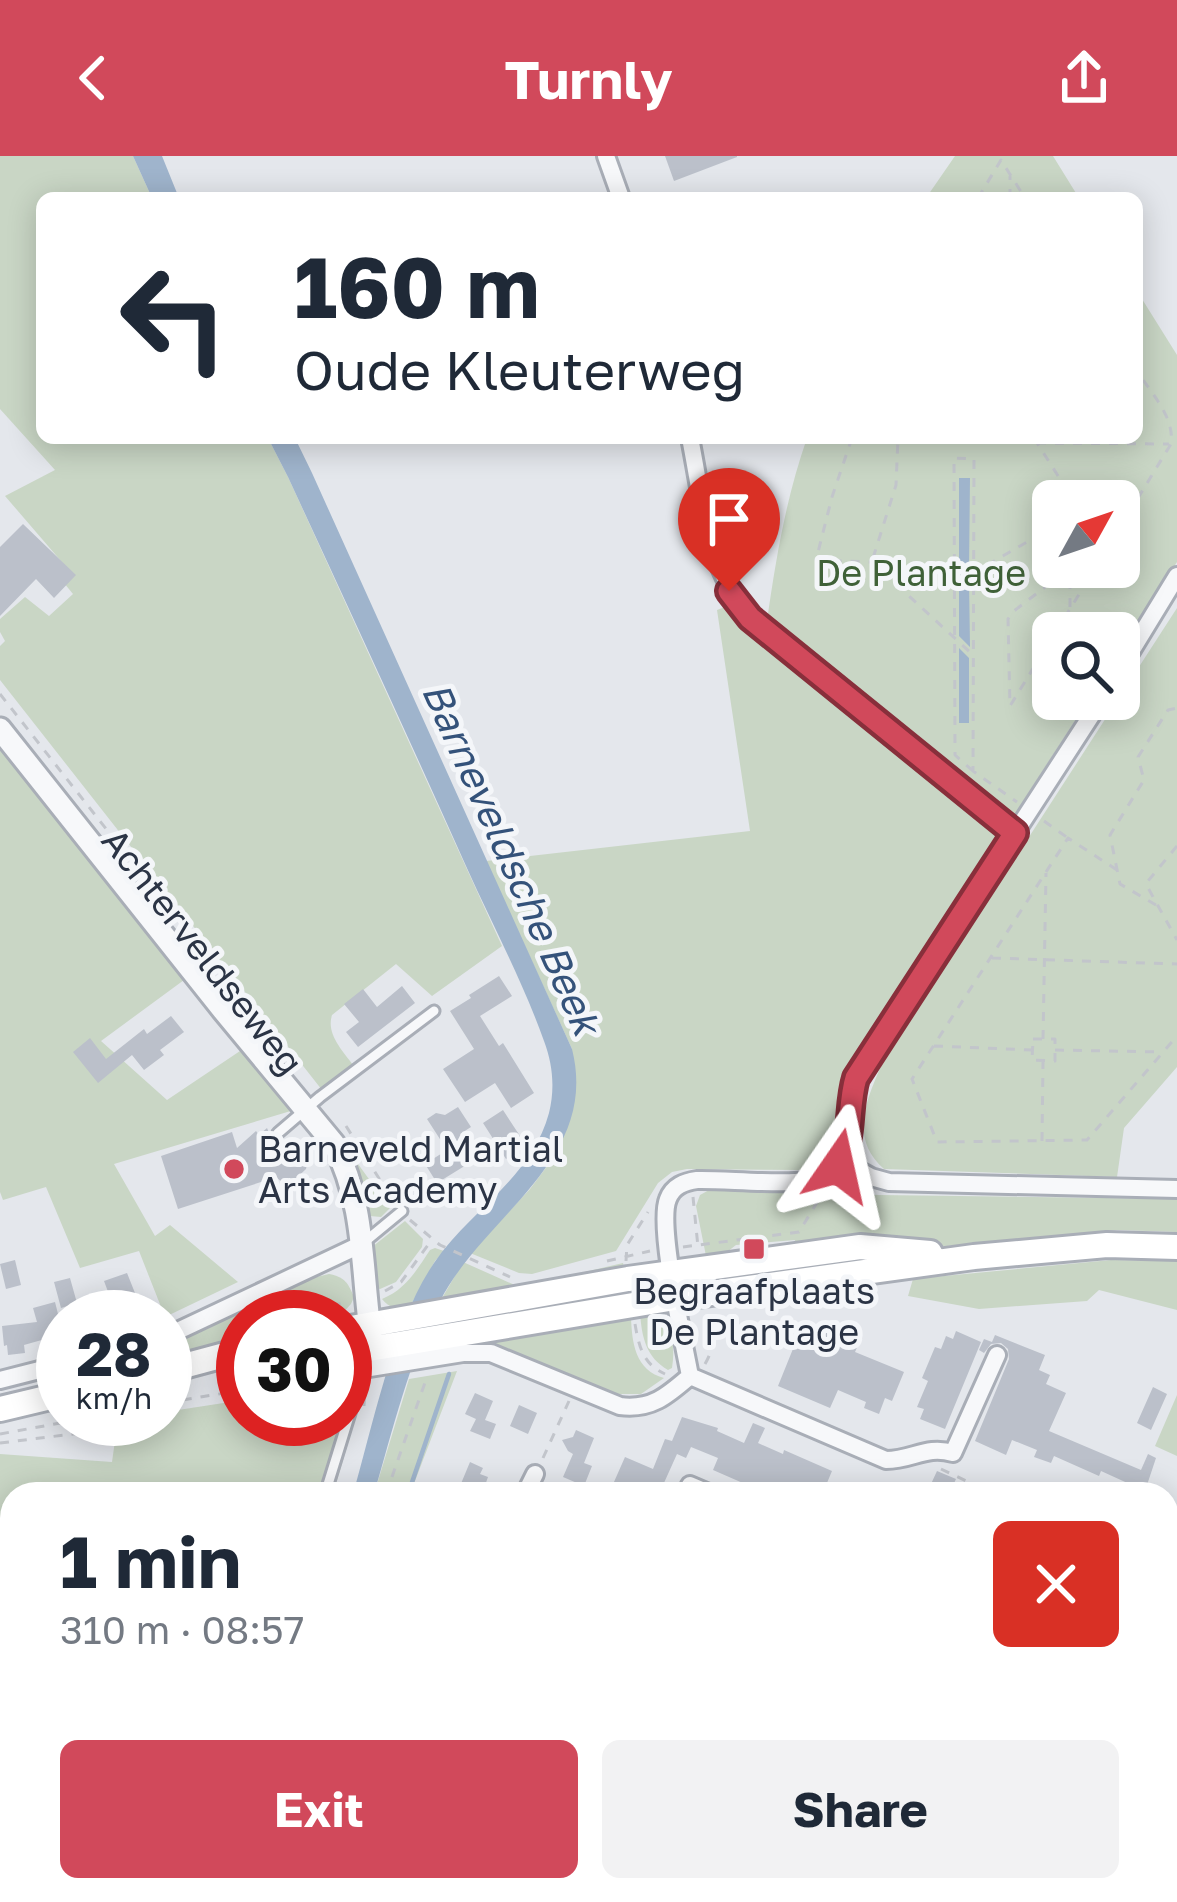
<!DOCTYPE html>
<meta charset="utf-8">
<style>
body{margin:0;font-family:"Golos Text",sans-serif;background:#f2f2f3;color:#1f2937;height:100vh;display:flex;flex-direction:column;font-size:45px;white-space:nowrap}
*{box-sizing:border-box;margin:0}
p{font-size:39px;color:#747a83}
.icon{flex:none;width:66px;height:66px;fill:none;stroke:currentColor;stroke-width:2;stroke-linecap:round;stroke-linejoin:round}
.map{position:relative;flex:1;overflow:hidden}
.details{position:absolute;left:0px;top:1326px;width:1179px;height:420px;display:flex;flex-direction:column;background:#fff;border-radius:36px 36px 0 0;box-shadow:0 6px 30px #0003}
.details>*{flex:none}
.banner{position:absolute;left:36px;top:36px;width:1107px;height:252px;border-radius:18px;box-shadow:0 6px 30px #0003;background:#fff;color:#1f2937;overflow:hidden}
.needle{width:78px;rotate:50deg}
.controls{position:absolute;left:1032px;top:324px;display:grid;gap:24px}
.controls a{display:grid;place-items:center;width:108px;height:108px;border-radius:18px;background:#fff;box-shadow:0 6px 30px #0003;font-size:60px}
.speed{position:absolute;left:36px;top:1134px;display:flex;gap:24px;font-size:60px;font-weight:700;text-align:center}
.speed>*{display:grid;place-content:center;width:156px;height:156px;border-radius:50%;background:#fff;box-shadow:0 6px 30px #0003;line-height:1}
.speed small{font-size:30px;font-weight:400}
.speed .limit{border:18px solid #d22;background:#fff;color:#111}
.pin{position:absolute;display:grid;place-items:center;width:102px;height:102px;color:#fff;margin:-123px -51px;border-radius:50% 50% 50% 0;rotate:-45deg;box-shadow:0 0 12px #0007}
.pin .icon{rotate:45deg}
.me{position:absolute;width:132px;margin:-66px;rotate:11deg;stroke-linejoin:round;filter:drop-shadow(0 0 9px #0008)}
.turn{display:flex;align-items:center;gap:42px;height:252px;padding:0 60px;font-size:54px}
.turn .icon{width:156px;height:156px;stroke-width:2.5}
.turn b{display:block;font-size:84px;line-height:102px}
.round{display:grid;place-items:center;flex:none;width:126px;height:126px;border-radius:18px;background:#f2f2f3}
.headline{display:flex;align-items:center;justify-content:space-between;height:204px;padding:0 60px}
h1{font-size:72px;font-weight:700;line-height:90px}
.primary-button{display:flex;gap:24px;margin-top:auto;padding:24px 60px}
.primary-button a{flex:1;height:138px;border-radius:18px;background:#d1495b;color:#fff;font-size:48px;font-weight:700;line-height:138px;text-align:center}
.primary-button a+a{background:#f2f2f3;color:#1f2937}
header{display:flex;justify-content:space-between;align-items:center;height:156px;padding:0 60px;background:#d1495b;color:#fff;font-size:54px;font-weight:700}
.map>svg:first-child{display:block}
</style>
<header><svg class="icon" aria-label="back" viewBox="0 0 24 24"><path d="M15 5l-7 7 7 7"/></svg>Turnly<svg class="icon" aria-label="share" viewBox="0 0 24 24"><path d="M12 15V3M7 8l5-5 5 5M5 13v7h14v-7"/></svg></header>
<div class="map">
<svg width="1177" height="1746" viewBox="0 0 1177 1746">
<rect width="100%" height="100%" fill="#e4e7ec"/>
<path fill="#c9d6c5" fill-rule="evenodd" d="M0,0H133L152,42H42V282H268L288,321L502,790L432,840L396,808L332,859C326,878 342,894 353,909L322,934L0,524V490L5,485L0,476V463L25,441L49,460L73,438L64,427L73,419L5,340L55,314L0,253Z
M955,0H1053L1079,42H926Z
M1137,135L1177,199V406L1119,496V477H1053V543H1089L1013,661L767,465C776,402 786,342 807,282H1137ZM1053,345H1119V411H1053Z
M730,449L744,468L999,682L847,920L837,995L823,1011L807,1014L687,1013L672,1016L658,1027L616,1095L532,1118L519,1117L470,1097L530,1033L554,1001L572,893L486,705L750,675L717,454Z
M1177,452V911L1124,972L1117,1021L884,1013C850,983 865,947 881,910Z
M0,587L184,824L101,885L167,944L243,893L294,954L114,1008L155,1080L170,1069L238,1126L165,1161L139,1095L80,1112L46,1031L3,1044L0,1036Z
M350,997L390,1052L381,1061L370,1060L361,1021Z
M711,1033L879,1039L1177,1043V1076L1117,1074L947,1090L792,1094L795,1084L736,1089L723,1099L706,1100L696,1050L700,1039Z
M405,1065L423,1083L422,1091L396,1126L380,1133L377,1132L372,1091Z
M435,1092L444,1095L435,1105L408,1154C398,1153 389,1152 382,1143C406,1133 416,1115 430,1094Z
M1111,1104L1177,1105V1154L1099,1134L1087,1145L979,1153L908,1140L913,1123Z
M463,1106L517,1130H525L623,1107L626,1118L438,1149Z
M329,1118C345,1121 348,1127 354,1141L351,1148L339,1161H243V1184L165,1198V1192L312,1122Z
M640,1157C672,1158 676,1186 672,1212L668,1214C646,1201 642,1182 640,1157Z
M631,1161C632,1187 635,1214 664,1222L641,1238H617L606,1236L501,1192L480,1188L448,1191Z
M457,1215L410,1338H374L409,1223Z
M355,1228L359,1250L333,1338H12V1662L0,1660V1298L112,1306L118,1263H165V1256L243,1244V1263H345V1230Z
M1177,1239V1300L1155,1290Z
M145,1734H236L230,1746H143Z"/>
<path fill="#9fb4cc" d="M133,0H162L179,42H152Z
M268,282H295L312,317L572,893C600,1004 484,1059 440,1145C409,1205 393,1273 374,1338H353C373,1269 394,1165 434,1107C470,1054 531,1023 549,957C555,932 553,909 544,885C523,826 492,768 466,710C408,580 348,451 288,321Z
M959,322H970L969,414L959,419Z
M969,425L970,491L959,480V431Z
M959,492L969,502V567H959Z"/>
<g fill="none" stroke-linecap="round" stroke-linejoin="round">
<path stroke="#9fb4cc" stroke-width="4.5" d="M408,1338L449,1218"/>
</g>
<path fill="#bbc0ca" d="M665,0H737V1L674,25Z
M23,368L76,419L54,442L36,423L0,460V391Z
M499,820L512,840L480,860L499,890L503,887L534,937L511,952L495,927L465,946L443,913L474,893L450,855L471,842L469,839Z
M402,830L415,847L358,891L346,876L359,866L344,848L363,833L377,851Z
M171,860L184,876L160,894L164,899L144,914L132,899L98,927L73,896L90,882L106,903L144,873L147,878Z
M458,951L471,971L460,978L476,1003L437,1027L425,1008L447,994L427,963L436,957L445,959Z
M503,954L522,983L515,989L519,994L506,1003L483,967Z
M267,972L272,984L279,986L291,998L294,995L307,1008L306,1013L287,1031L274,1019L264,1029L261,1026L178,1053L161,1000L232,976L237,992L256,975L259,979Z
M15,1104L21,1129L6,1133L0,1108Z
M127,1117L135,1137L132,1138L135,1149L116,1157L104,1125Z
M70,1122L77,1147L61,1152L54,1126Z
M55,1146L63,1178L24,1189L25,1197L8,1199L7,1189L4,1190L2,1170L37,1166L33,1152Z
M815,1169L859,1187L855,1196L904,1216L892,1245L885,1242L879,1258L864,1252L866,1246L838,1234L830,1252L778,1230L801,1173L812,1178Z
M956,1175L981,1186L945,1273L920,1263L924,1253L917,1251L928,1225L922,1222L935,1191L941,1193L946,1180L953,1183Z
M995,1179L1045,1199L1039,1214L1050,1219L1046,1228L1066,1237L1049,1275L1141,1314L1148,1298L1156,1302L1144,1338H1130L1134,1330L1101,1315L1099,1320L1054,1300L1051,1307L1034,1301L1037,1294L1012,1284L1006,1299L975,1285L1009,1203L1008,1193L1001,1187L991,1188L984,1197L979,1194L984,1183L992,1186Z
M1153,1231L1167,1238L1151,1274L1137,1267Z
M475,1237L493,1245L485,1264L496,1268L490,1283L470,1275L476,1263L465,1258Z
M519,1249L537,1257L528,1278L510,1270Z
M682,1261L718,1272L717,1275L744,1287L753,1267L765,1272L758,1287L783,1298L784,1294L832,1315L824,1334L816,1331L813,1338H768L713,1314L718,1302L691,1291L686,1302L677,1298L659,1338H617L610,1335L625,1301L653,1313L665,1283L672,1285Z
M576,1274L594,1282L584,1307L592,1310L584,1330L563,1321L573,1298L568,1295L562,1284L573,1281Z
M470,1306L483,1312L480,1318L488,1321L482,1338L460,1330Z
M937,1315L956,1323L949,1338H936L939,1331L931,1328Z"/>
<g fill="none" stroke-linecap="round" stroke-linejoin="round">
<defs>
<path id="service" d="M278,977L320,941L434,855
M362,1088L402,1055
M325,1338L351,1254L345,1220"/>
<path id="minor" d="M606,0L621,42
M690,282C704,351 705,405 750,462L1015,677
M1119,515L1177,420
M842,1005L871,1021L889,1026L1177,1033
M165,1181L362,1088
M345,1216L463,1197H491L620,1250C651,1254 667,1240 690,1220
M690,1220C684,1187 657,1069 668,1043C673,1030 684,1026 697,1024C726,1023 796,1031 820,1022C833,1018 841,1009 845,996C852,973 849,946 856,922L1102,543
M690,1220L886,1304C913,1304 926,1289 953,1297L997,1199
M0,1224L63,1208
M525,1338L535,1318
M686,1338L690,1329L711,1338
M1167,1429L1177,1434
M0,1683L12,1682
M449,1734L454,1746
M598,1734L600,1746
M651,1734L678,1746
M875,1734L877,1746
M132,1746L135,1734
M1094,1746L1095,1734"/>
<path id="tertiary" d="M0,573L223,854L334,988C366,1050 361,1114 371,1181"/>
<path id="secondary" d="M345,1173L628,1123L860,1091L930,1097
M345,1197L675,1142L974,1101L1107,1089L1177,1091
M165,1215L243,1194
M0,1253L63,1238"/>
</defs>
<use href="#service" stroke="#a9aeb7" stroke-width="15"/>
<use href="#minor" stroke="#a9aeb7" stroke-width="22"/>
<use href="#tertiary" stroke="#a9aeb7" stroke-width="27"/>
<use href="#secondary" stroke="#a9aeb7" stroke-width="30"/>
<path stroke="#c2c5cb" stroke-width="3" stroke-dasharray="9 9" stroke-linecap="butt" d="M978,42L1001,4L1025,42
M1010,42V20
M852,282L832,341L816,404L872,406L972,498
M1034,282L1067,334L1070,345
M1037,287L1169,288
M1119,373L1171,288C1175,261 1151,237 1137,215
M873,402L896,329L898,282
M956,427L1053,371
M1070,451V412
M1055,477L1096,411
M1053,480L1010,550L1008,463L1014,455L1070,412
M0,538L177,763
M973,615L955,599L954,302L974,303L973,615L1017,646
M1044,665L1068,682
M1177,690L1148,725L1147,730L1177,784
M1117,714L1068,682L912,923L937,986L1087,984L1177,880
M1156,749L1120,728L1110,679L1144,624L1138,601L1168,554L1177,552
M992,802L1177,808
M1033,883H1055V905L1032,904Z
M1043,883L1046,717
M934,890L1033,894
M1055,894L1161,896
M346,970L392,1043
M1042,985L1043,906
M693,1041L698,1091
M410,1064L440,1089L510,1121
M683,1091L799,1076L821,1040
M607,1105L650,1095
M626,1105L627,1089L648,1056
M385,1135L401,1126L431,1085
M279,1161L347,1146
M635,1168C639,1191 643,1208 665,1218
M705,1208C715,1191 714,1178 711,1160
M165,1247L243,1234
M364,1250L365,1230
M0,1278L82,1263
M0,1287L89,1276L111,1263
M543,1302L569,1245
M941,1313L994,1338
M386,1338L427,1221
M302,1734L303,1746
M244,1746L249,1734"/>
<use href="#service" stroke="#f7f8fa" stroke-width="9"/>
<use href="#minor" stroke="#f7f8fa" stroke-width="16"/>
<use href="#tertiary" stroke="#f7f8fa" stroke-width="21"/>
<use href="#secondary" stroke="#fff" stroke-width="24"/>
</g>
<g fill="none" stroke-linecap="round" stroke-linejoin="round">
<defs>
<path id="route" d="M729,435L750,462L1015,677L856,922C847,951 854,985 838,1010"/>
</defs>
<use href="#route" stroke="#882f3b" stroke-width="30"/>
<use href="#route" stroke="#d1495b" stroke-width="21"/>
</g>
<g fill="#d1495b" stroke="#f4f6f9" stroke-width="4.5">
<circle cx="234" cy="1013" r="12"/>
<rect x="742" y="1081" width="24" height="24" rx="6"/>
</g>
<g text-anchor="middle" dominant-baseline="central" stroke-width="10" stroke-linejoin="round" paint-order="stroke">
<g font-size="36" fill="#3f6138" stroke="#f4f6f9">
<text x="921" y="416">De Plantage</text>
</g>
<g font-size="36" fill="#2b3445" stroke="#f4f6f9">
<text transform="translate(203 795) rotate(52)">Achterveldseweg</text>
</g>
<g font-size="36" fill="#2b3445" stroke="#f4f6f9" text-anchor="start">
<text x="258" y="992">Barneveld Martial<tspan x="258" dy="41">Arts Academy</tspan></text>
<text x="754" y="1134" text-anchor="middle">Begraafplaats<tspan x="754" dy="41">De Plantage</tspan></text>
</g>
<g font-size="39" font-style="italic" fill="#34527a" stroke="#f4f6f9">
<text transform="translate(512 702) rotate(66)">Barneveldsche Beek</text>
</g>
</g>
</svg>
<div class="controls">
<a><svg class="needle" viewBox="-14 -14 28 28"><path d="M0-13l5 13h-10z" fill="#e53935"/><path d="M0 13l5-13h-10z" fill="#747a83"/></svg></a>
<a><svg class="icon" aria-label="search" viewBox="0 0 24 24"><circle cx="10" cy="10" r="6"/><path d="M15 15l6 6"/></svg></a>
</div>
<div class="speed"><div>28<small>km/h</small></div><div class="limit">30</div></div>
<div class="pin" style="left:729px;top:435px;background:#d93025"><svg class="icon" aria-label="arrive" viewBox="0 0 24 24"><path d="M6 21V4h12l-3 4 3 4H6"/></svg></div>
<svg class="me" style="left:838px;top:1010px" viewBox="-20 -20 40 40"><path d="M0-17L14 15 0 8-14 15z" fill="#d1495b" stroke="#fff" stroke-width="4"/></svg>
<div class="banner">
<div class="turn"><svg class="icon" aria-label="left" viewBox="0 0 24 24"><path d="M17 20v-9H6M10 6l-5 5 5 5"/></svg><div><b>160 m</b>Oude Kleuterweg</div></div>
</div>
<section class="details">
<div class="headline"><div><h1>1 min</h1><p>310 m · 08:57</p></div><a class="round" style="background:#d93025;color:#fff"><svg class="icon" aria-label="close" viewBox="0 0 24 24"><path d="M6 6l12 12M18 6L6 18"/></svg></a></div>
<div class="primary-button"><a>Exit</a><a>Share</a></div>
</section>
</div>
